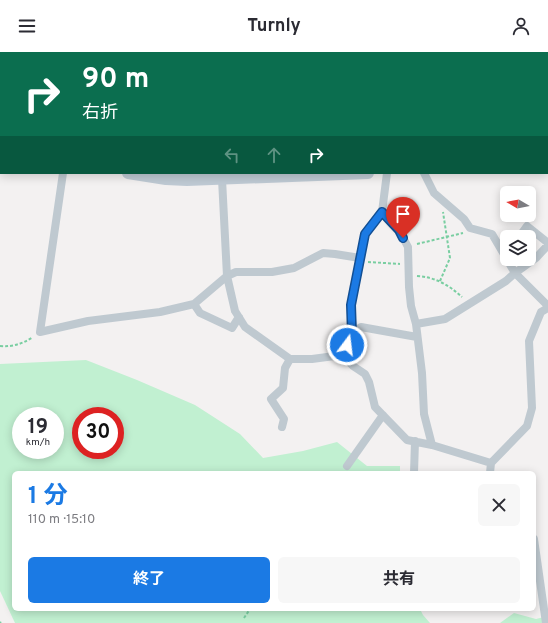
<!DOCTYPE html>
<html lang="ja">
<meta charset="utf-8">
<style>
body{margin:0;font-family:Overpass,"Noto Sans JP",sans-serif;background:#f7f7f7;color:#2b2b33;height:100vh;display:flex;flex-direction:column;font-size:15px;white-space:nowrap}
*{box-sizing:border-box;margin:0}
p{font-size:13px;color:#7c7c81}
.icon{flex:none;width:22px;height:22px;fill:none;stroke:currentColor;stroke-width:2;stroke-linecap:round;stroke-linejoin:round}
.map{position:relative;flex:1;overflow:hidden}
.panel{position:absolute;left:12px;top:419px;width:524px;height:140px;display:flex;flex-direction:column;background:#fff;border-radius:6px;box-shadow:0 2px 10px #0003}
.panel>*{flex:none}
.hud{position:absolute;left:0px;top:0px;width:548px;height:122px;box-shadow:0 2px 10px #0003;background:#0b6e4f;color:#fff;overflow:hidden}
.needle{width:26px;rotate:280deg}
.buttons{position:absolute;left:500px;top:134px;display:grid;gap:8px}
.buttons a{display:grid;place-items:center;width:36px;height:36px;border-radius:6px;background:#fff;box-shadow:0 2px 10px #0003;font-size:20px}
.speed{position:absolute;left:12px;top:355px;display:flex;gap:8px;font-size:20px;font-weight:700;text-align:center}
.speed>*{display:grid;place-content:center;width:52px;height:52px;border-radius:50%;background:#fff;box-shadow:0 2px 10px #0003;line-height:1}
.speed small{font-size:10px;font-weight:400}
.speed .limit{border:6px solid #d22;background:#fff;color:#111}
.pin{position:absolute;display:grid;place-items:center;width:34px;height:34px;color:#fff;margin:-41px -17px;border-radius:50% 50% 50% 0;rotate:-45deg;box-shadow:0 0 4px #0007}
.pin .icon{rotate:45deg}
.me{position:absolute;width:44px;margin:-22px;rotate:15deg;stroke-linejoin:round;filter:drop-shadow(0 0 3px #0008)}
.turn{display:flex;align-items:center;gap:14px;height:84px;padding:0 16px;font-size:18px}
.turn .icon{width:52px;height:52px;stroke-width:2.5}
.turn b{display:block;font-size:28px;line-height:34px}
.lanes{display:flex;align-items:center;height:38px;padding:0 16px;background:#0003;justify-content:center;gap:20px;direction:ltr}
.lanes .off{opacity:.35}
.round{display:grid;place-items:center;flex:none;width:42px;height:42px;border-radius:6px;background:#f7f7f7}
.summary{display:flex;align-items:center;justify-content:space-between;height:68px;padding:0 16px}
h1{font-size:24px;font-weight:700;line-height:30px;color:#1b7ae4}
.button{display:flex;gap:8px;margin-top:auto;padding:8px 16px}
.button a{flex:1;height:46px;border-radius:6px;background:#1b7ae4;color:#fff;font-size:16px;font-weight:700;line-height:46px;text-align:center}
.button a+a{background:#f7f7f7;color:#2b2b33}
header{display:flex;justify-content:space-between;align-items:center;height:52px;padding:0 16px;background:#fff;font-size:18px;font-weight:700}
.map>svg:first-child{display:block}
</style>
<header><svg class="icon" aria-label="menu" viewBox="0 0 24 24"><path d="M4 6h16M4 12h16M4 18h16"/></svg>Turnly<svg class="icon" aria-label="person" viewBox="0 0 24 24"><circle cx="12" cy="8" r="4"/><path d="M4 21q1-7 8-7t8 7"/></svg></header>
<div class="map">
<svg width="548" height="571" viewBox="0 0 548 571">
<rect width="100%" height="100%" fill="#f3f1f1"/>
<path fill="#c1f0d1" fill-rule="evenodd" d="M86,308L137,328L195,353L240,382L263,406L303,399L337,390L367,414H400V421H14V557H420L423,563L430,571H15L0,539V312ZM21,364H55V398H21ZM81,364H115V398H81Z
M514,561L536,567L548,564V571H500Z"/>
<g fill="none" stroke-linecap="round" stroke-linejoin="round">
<path stroke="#79cea1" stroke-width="2" stroke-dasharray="3 2" stroke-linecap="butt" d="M98,0L108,1
M219,0V1
M394,0L395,1
M81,1L82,0
M547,2H548
M417,192L463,181
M368,210L400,212
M417,224C435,225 449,233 462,245
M440,229L450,206L443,160
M0,294C13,295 22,292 33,285
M244,566L250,557
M0,570L1,571"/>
<path stroke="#bfc9d0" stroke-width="8" d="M63,121L40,280L88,269L160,260L194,252L227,224L236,220H272L294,216L323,201L335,202L360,206
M424,121L434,141L464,167L470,176L492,182L515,221L506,229L445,267L416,272L422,321L424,362L432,393
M222,127L227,224L235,259L245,275L290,307H312L342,303L353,314L365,322L369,330L375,355L407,388L432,393L491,411L490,421
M382,160L399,178L408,195L409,235L411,254L416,272
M519,185L527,174L548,191
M548,193L536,206L515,221L548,254
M194,252L200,261L232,276L239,265
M352,282L351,253L365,181L382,160L387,121
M342,303L352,282L361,275L417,285
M282,375L284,367L271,347L283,336L285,316L290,307
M491,411L527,374L532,356L529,289L541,260L548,256
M347,414L383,363
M414,421L415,389
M534,487L546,571"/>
<path stroke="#bfcad4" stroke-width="12" d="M0,102H1
M547,115H548
M128,121L166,127L187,128L368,121"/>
</g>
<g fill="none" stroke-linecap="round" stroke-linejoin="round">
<defs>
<path id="route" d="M347,293L352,282L351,253L365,182L382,160L399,178L403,186"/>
</defs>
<use href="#route" stroke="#124f94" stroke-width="10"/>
<use href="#route" stroke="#1b7ae4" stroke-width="7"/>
</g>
</svg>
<div class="buttons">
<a><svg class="needle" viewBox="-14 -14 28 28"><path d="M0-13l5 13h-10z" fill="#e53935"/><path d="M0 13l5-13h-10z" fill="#7c7c81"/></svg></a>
<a><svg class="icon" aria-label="layers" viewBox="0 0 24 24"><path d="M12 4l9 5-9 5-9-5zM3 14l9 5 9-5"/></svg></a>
</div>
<div class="speed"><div>19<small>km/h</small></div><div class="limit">30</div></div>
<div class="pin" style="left:403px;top:186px;background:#d93025"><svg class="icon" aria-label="arrive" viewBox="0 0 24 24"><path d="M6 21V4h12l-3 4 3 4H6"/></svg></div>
<svg class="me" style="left:347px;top:293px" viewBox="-20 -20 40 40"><circle r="17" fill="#1b7ae4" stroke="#fff" stroke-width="3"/><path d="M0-11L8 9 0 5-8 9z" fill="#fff"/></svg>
<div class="hud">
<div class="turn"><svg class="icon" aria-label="right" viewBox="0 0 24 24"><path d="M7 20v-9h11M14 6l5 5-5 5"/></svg><div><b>90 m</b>右折</div></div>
<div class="lanes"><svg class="icon off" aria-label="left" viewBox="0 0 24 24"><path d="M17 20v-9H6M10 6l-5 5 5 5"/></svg><svg class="icon off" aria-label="ahead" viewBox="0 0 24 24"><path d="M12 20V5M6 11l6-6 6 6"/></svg><svg class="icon" aria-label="right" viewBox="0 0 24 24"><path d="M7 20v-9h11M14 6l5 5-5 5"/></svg></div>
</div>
<section class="panel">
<div class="summary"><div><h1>1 分</h1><p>110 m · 15:10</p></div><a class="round"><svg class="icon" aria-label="close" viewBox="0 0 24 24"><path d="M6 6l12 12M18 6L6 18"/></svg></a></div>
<div class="button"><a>終了</a><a>共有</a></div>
</section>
</div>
